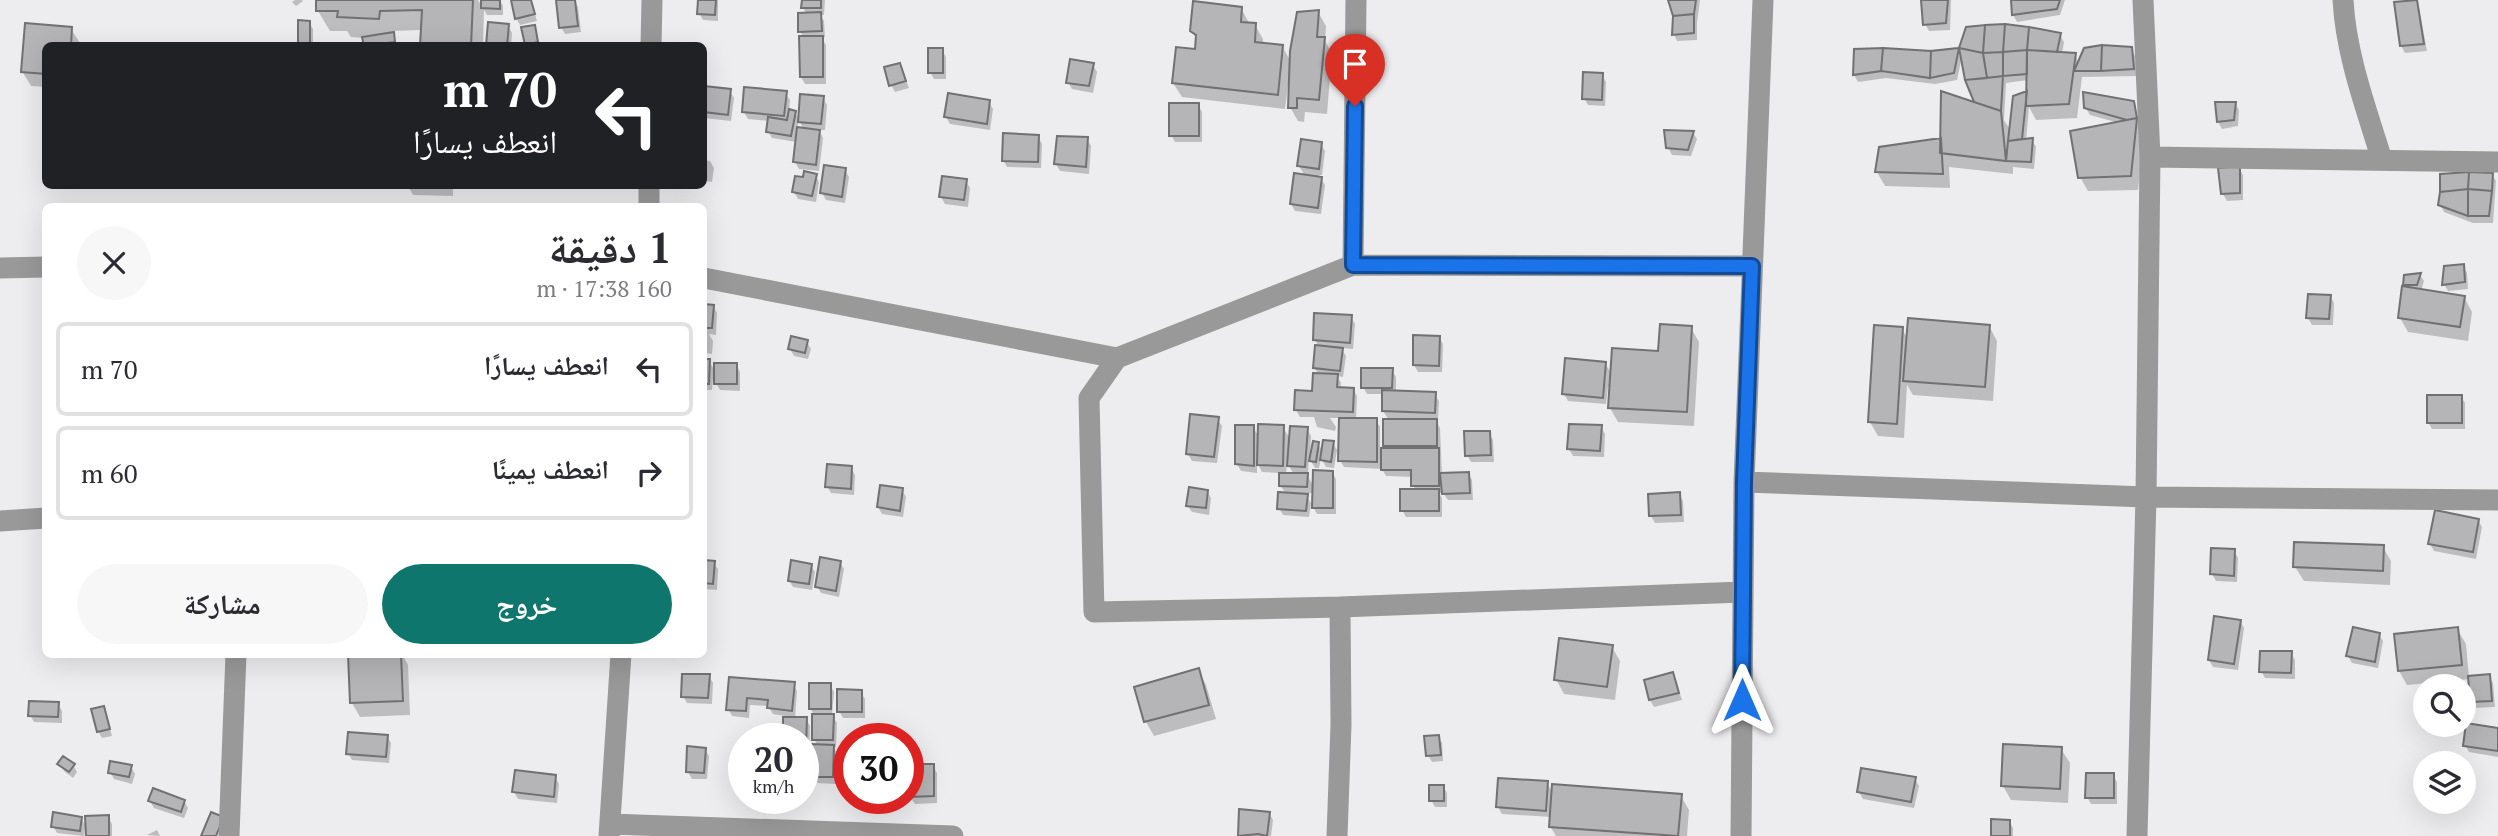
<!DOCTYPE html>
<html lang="ar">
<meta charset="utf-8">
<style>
body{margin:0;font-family:"PT Serif","Noto Naskh Arabic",serif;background:#f7f7f7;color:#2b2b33;direction:rtl;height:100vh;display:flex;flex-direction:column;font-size:26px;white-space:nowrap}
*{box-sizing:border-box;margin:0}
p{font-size:23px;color:#7c7c81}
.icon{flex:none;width:38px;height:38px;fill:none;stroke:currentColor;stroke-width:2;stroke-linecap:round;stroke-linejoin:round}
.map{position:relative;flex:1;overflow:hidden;direction:ltr}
.sheet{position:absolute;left:42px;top:203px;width:665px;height:455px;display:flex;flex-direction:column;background:#fff;border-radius:10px;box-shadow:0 7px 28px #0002;direction:rtl}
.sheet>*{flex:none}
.top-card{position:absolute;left:42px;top:42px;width:665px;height:147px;border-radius:10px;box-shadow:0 7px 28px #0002;direction:rtl;background:#202124;color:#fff;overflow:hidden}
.buttons{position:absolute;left:2413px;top:674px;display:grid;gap:14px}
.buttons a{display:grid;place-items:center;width:63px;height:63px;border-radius:50%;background:#fff;box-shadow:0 7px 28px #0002;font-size:35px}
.speed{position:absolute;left:728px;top:723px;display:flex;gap:14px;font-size:35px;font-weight:700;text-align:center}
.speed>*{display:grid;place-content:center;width:91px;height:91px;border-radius:50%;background:#fff;box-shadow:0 7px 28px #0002;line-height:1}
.speed small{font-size:18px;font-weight:400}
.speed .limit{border:10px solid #d22;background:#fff;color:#111}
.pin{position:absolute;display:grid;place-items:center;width:60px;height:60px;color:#fff;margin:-72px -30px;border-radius:50% 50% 50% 0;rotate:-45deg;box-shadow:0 0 7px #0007}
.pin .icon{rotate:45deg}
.me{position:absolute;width:77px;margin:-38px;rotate:0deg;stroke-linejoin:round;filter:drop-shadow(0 0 5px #0008)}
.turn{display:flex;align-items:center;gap:24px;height:147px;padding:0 35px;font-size:32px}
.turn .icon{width:91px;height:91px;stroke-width:2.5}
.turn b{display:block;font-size:49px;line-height:60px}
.round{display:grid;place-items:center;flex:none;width:74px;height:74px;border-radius:37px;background:#f7f7f7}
.headline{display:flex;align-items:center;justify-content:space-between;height:119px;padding:0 35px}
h1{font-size:42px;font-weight:700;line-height:52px}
.primary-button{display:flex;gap:14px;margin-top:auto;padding:14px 35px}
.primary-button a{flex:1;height:80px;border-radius:42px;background:#0f766e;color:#fff;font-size:28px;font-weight:700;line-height:80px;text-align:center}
.primary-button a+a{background:#f7f7f7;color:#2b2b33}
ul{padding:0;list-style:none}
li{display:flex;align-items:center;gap:21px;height:94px;margin:0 14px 10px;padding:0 21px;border:4px solid #e1e1e2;border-radius:10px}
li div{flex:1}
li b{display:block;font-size:26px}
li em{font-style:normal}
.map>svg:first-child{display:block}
</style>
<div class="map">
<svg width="2498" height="836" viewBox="0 0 2498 836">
<rect width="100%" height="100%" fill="#ededf0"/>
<path fill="#0003" fill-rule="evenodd" d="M295,0H302L303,1L296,6L292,2Z
M318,0H478L483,8V0H500L503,6V15H487L484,10L483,46H421L422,30L391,31L398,46H365L364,38L351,37L347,31H330L318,11Z
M519,0H531L537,21L520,25L516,18Z
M574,0L578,7L581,32L565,34L561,27Z
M700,0H718V21L703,20L699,13Z
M803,0H825L824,15H820L824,21L825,37L822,38L826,45V84H805L801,77L804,38L800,31L807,14L803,8Z
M1670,0H1700L1697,23V40L1677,41L1674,34V16Z
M1923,0H1951L1950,30L1929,31L1925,24Z
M2013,0H2065L2060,15L2017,22L2013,15Z
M2415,0L2419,7L2427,51L2405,53L2401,46Z
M1241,8L1249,23L1255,25L1263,39V45L1282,46L1291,62L1318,12L1326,26L1325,41L1332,53L1327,114L1305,112L1304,122L1298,121L1290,107L1291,85H1288L1285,109L1182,97L1173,83L1196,51L1197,40L1192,31Z
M309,22L313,29V46H300Z
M27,25L71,29L80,43L79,46H46V87L31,86L22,71Z
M508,26L512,33L511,46H488Z
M534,27L540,46H527L526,44Z
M2060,35L2064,42L2062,54L2075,55L2079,63L2131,49L2135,56L2137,76L2082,77L2077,118L2036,120L2029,107L2026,141L2032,140L2036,147L2034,169L2013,167V174L1949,167L1950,188L1885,186L1877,172L1881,149L1942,140L1978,105L1962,56L1957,80L1935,84L1886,78L1858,82L1854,75L1856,51L1932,53L1957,50L1960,57V49ZM2028,80V92L2011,131L2004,120L2006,83Z
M562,44H584L585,46H562Z
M942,50L946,57V79H934L930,72Z
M900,65L909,88L895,92L891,85Z
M1093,65L1097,72L1093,93L1072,89L1068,82Z
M1602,75L1606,82L1605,106L1588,105L1584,98Z
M704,88L730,91L734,98L731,121L704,118Z
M785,93L790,100L789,111L795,112L800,121L823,98L827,105L825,130H819L823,138L819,171L799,169L795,162L797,142L772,138L768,131L770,121L748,119L744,112ZM799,120L804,130L797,129Z
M989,102L993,109L990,130L950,124L946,117Z
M2133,103L2144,134L2138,190L2088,191L2080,177L2119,123L2090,115L2085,107Z
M2217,103H2235L2239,110L2238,126L2222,129L2218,122Z
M1198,105L1202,112V142H1175L1171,135Z
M1693,133L1697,139L1691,156L1672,155L1668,147Z
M1038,137L1042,144L1041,168L1007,167L1003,160Z
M1087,139L1091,146L1089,174L1060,171L1056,164Z
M1321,144L1325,151L1322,175H1319L1325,185L1321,214L1295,211L1291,204L1305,176L1299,166Z
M704,160L710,161L714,168L712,182L704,181Z
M2239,168L2243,175V200L2227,201L2223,194Z
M845,170L849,177L845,203L826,200L822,193Z
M2492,174L2496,181L2493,223H2473L2444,212L2440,204Z
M815,175L819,182L816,202L798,199L794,192L804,179Z
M966,181L970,188L968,207L945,204L941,197Z
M408,186H453V196L413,195Z
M2463,266L2467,273L2468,289L2448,291L2444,284Z
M2420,275L2424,281L2421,291L2464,297L2472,312L2468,341L2408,332L2400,318L2407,289L2404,284L2405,277Z
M2330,296L2334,303L2333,325H2312L2308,318Z
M704,306H713L717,313L716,335L709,334L713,341L712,354L704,353Z
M1351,317L1355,324L1353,349L1341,348L1346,356L1343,377L1337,376L1341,383L1340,389H1353L1357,396L1356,420H1376L1380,427V450H1387L1384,445L1389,420L1383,411L1384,394H1367L1363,387L1392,370L1396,377V393L1434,394L1439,401L1438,420L1435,419L1440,428L1442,475L1468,473L1472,480L1473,500H1448L1443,493H1439L1442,498V517H1406L1402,510L1416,491L1413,485V477L1386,476L1382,469L1344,467L1340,460V418H1330L1336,427L1335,431L1317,427L1314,417H1300L1296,410L1314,393L1319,375L1314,367L1319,347L1315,340Z
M1989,326L1997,341L1993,401L1913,395L1907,385L1904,438L1878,436L1870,422L1901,328L1908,339Z
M1691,328L1699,342L1694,426L1618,422L1610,408L1611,388L1608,387L1606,404L1568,401L1564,394L1605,363L1612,375L1660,353Z
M1439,337L1443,344L1442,372H1418L1414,365Z
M807,342L811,349L808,359L794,356L790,349Z
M704,361H709L716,373L736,365L740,372V391L720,390L713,378L712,390H704Z
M2461,396L2465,403V429H2432L2428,422Z
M1217,419L1222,426L1217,463L1192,461L1188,454Z
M1253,427L1259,437L1283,427L1290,439L1307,429L1311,436L1310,454H1312L1318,444L1323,452L1333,443L1337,450L1334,468L1326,467L1321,458L1319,468H1315L1309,458L1308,474L1306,473L1314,487L1332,472L1336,479V514H1317L1311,503L1309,517L1283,515L1279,508L1286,494L1280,485L1281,473L1262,472L1257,462V473L1241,471L1237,464ZM1287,462L1294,475H1286ZM1305,493H1314L1313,507Z
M1601,427L1605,434L1604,457L1573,456L1569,449Z
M1489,433L1493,440L1494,462H1471L1467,455Z
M851,468L855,475L854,495L831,493L827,486Z
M902,490L906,497L903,517L882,514L878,507Z
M1207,491L1211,498L1209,515L1192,512L1187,505Z
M1679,494L1683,501L1684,522L1655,523L1651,516Z
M2478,520L2482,527L2476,559L2434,551L2430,544Z
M2383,547L2391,561L2390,585L2304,581L2295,567Z
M2234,551L2238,558L2237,582L2216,581L2212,574Z
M704,562L713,563L718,569L717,590L704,589Z
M840,562L844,569L839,597L821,593L817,586Z
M811,565L815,572L812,590L793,587L789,580Z
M2240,621L2244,628L2238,670L2213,667L2209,660Z
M2457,629L2466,644L2469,678L2489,676L2493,683L2495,707L2475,708L2471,701L2470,679L2407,685L2399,671Z
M2379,634L2383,641L2378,668L2352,663L2348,656Z
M1612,647L1620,661L1615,700L1564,694L1556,679Z
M2291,653L2295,660V679L2265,678L2261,671Z
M350,654H402L408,665L410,715L360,717L352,703Z
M1198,670L1206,685L1216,719L1154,736L1146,722L1136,688Z
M1673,674L1682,700L1654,707L1650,700Z
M709,676L713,683L712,704L687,703L683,696Z
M731,678L793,684L797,691L795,718L806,719L810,726L809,755H806L813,767L818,746L814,739V715L810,708L830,685L834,692L832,715L837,723L836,747H833L837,753L836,784L817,783L810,772L809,786L803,785V738H784L785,716L773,714L768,706L750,705L749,718L732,716L728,709Z
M861,692L865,699V718H843L839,711Z
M58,704L62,711V723L34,722L30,715Z
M104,708L112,736L102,738L98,731Z
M2498,729V757L2469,752L2465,745Z
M387,736L391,743L389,763L352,760L348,753Z
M1438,736L1442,743L1443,761L1432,762L1428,755Z
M705,749L709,756L707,779H692L688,772Z
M2061,749L2070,763L2068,803L2011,800L2003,786Z
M60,764L73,765L77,772L73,778L64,771Z
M933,766L937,773V803L915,804L910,797Z
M131,767L135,774L132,784L114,779L110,772Z
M2113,775L2117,782V804H2091L2087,797Z
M555,777L559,784L557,803L518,799L514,792Z
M1915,779L1919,786L1914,808L1863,799L1859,792Z
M1547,783L1553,794L1681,796L1689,810L1687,836H1556L1550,826L1551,817L1502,814L1498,807Z
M1443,786L1447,793V807H1435L1431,800Z
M863,798H887V806L867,805Z
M150,801H184L188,808L184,818L154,808Z
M1241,811L1269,813L1273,820L1271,836H1239Z
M108,817L112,824V836H88Z
M81,818L85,825L84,836L57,833L53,826Z
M2009,821L2013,828V836H1993Z
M157,830L160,836L147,835Z"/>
<path fill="#b5b5b7" stroke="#717072" stroke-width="2" d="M316,0H473L471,46H420L422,10L380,11L379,19L337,17L338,11H316Z
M481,0H500V9L481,8Z
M511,0H531L535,14L515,19Z
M556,0H575L578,26L559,28Z
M698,0H716L715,15L697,14Z
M802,0H821V8H801Z
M1668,0H1696L1694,14L1673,16Z
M1921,0H1948L1946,23L1923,25Z
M2011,0H2060L2057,9L2012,15Z
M2417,0L2424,44L2400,46L2394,2Z
M1193,1L1242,7L1241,22L1256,23L1255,42L1283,45L1278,95L1172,83L1176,47L1195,49L1196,35L1190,31Z
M1319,10L1317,37H1325L1319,100L1297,98V108H1288L1290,51L1297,12Z
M821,12L822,31L798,32V13Z
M1694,14V33L1672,35L1673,16Z
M298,20L310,21V46H298Z
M488,22L509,24L507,46H486Z
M25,23L72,27L71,46H46V74L21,72Z
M2005,24L2029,27L2027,50L2003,52Z
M2005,24L2003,52L1983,53L1985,25Z
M535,25L538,42L525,45L521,27Z
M1985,25L1983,53L1959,48L1966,27Z
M2029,27L2061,33L2057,52L2027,50Z
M394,32L395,42L364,46L362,37Z
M799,36H823V77H800Z
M2102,45L2132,47L2134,69L2101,71Z
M2102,45L2101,71H2074L2084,48Z
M928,48H943V73H928Z
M1883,48L1931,51L1930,78L1881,71Z
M1883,48L1881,71L1853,75L1854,49Z
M1959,48L1954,73L1930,78L1931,51Z
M1959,48L1983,53L1987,78L1965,80Z
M2027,50L2076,53L2069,104L2026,106Z
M2027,50V74L2003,76V52Z
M2003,52V76L1987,78L1983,53Z
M1070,59L1094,63L1089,86L1066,83Z
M900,63L906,81L889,86L884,67Z
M1583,72L1603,73L1602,100L1582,99Z
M2003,76L2001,111L1974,102L1965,80Z
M704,86L731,89L728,115L704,112Z
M744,87L787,91L784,116L742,112Z
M1941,91L2001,111L2006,161L1940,153Z
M2027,91L2022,139L2008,141L2013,96Z
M2083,92L2134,101L2137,118L2127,120L2084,108Z
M948,93L990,100L987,124L944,117Z
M800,94L824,96L821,124L798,122Z
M2215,102H2236L2234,120L2217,122Z
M1169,103H1199V136H1169Z
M789,109L796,111L791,136L766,132L768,117L787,120Z
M2137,118L2131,176L2078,178L2070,131Z
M797,127L820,130L816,165L793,162Z
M1664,130L1694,131L1688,150L1666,148Z
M1003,133L1039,135L1038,162L1002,161Z
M1057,136L1088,137L1086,167L1054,164Z
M1941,138L1943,174L1875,172L1879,147Z
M2033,138L2031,162L2006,161L2008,141Z
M1301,139L1322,142L1319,169L1297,166Z
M824,165L846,168L842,197L820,193Z
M2240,166V193L2221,194L2218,168Z
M804,171L817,174L812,196L792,192L795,176L803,177Z
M2469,172L2493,173L2492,191L2468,189Z
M2469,172L2468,189L2440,192V174Z
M1294,173L1322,177L1318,208L1290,204Z
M942,176L967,179L964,200L939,197Z
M2468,189L2492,191L2489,216H2468Z
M2468,189V216L2438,205L2440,192Z
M2464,264L2465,282L2442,285L2444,266Z
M2421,273L2417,285H2403L2404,275Z
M2402,286L2465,296L2460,327L2398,318Z
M2308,294L2331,295L2329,319L2306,318Z
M704,304L714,305L712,328H704Z
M1314,313L1352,315L1350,343L1313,340Z
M1908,318L1990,325L1985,387L1903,381Z
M1660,324L1692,326L1687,412L1608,408L1612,348L1658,351Z
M1874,325L1903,327L1897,424L1868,422Z
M1413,335L1440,336L1439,366L1413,365Z
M791,336L808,340L805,353L788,349Z
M1315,345L1343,348L1340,371L1313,368Z
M1565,358L1606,362L1603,398L1562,394Z
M704,359H710L709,384H704Z
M714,363H737V384H714Z
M1361,368H1393L1392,388H1361Z
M1313,373L1338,374L1337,387L1354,388L1353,412L1294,410L1295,390L1312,391Z
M1382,390L1436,392L1435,413L1382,411Z
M2427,395H2462V423H2427Z
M1190,414L1219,417L1214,457L1186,454Z
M1339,418H1377V462L1338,461Z
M1383,419H1437V446H1383Z
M1258,424L1284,425L1283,466L1257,465Z
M1569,424L1602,425L1600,451L1567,449Z
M1235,425H1254V466L1235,464Z
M1290,426L1308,427L1305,467L1287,466Z
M1464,431H1490L1491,455L1465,456Z
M1323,440L1334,441L1331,462L1320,460Z
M1313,441L1319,442L1316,462L1309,461Z
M1381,448H1439V486H1411V470H1381Z
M827,464L852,466L851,489L825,487Z
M1313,470L1333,471V508H1312Z
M1469,472L1470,493L1442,494L1440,473Z
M1279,473H1308L1307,487L1279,486Z
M880,485L903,488L900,511L877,507Z
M1189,487L1208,490L1206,508L1186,506Z
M1400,489H1439V511H1400Z
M1278,492L1308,494L1306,511L1277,509Z
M1680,492L1681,515L1649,516L1648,494Z
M2435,510L2479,519L2473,552L2428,544Z
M2294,542L2384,545L2383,571L2293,567Z
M2211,548L2235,549L2234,576L2210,574Z
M820,557L841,561L836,591L815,587Z
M704,560L715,561L713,584L704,583Z
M791,560L812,564L809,584L788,581Z
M2214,616L2241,620L2234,664L2208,660Z
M2353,627L2380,633L2375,662L2346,656Z
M2458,627L2462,665L2398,671L2394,634Z
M1559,638L1613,645L1607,687L1554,680Z
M2260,651H2292L2291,673L2259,672Z
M348,654H401L403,701L350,703Z
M1199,668L1209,705L1144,722L1134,687Z
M1673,672L1679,693L1649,700L1644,680Z
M682,674H710L708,698L681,697Z
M2490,674L2492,701L2470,702L2468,676Z
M729,677L795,682L792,711L767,708L768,700L747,698L746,711L726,710Z
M809,683H831V709H809Z
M837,689L862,690V712H837Z
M29,701L59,702L58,717L28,716Z
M104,706L110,729L97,732L91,709Z
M812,714H834L833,740H812Z
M783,717H807L806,748H803V738H783Z
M2466,723L2498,728V751L2463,746Z
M348,732L388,735L386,757L346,754Z
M1439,735L1441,755L1426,756L1424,736Z
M811,744L834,745L833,777H811Z
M2003,744L2062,747L2060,789L2001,786Z
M687,746L706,748L704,773L686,772Z
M63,756L75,764L69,772L57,764Z
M110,761L132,765L129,777L108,773Z
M908,764H934V796L909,797Z
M1861,768L1916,777L1911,802L1857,792Z
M515,770L556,775L554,797L512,792Z
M2086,773H2114V798H2085Z
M1498,778L1548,781L1546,811L1496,807Z
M1552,784L1682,794L1678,836L1549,827Z
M1429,785H1444V801H1429Z
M153,788L185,800L181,812L148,801Z
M1239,809L1270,812L1267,836L1258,834L1238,836Z
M53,812L82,817L80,831L51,827Z
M211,812L224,817L216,836H201Z
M109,815V836H86L85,816Z
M1991,819L2010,820V836H1991Z"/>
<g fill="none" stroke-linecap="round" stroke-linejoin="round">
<path stroke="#9a9999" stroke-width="21" d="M2343,0C2346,55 2366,108 2382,160
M651,46L652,0
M2150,157L2498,162
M649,206V186
M1353,265L1356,0
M0,268L46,267
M704,278L1117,358L1353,265L1752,266
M1117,358L1089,398L1094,612L1340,607L1341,725L1337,836
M1744,482L2146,497L2498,500
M0,521L46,518
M1340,607L1743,592
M610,824L953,836
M229,836L236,654
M609,836L621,654
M1741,836L1744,482L1763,0
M2137,836L2146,497L2150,157L2143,0"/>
</g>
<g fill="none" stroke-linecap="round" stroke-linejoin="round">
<defs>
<path id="route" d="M1355,106L1353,265L1752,266L1744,482L1742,700"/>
</defs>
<use href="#route" stroke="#114b97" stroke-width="18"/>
<use href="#route" stroke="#1a73e8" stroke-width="12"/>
</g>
</svg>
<div class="buttons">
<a><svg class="icon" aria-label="search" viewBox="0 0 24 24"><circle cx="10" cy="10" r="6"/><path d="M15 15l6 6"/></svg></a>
<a><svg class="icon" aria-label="layers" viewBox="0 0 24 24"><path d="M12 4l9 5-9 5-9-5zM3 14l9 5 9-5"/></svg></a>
</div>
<div class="speed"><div>20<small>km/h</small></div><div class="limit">30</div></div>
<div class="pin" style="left:1355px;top:106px;background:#d93025"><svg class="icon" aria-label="arrive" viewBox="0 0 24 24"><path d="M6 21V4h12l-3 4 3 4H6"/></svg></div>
<svg class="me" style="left:1742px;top:700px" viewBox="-20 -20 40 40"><path d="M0-17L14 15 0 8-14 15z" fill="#1a73e8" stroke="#fff" stroke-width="4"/></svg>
<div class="top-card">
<div class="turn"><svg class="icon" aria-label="left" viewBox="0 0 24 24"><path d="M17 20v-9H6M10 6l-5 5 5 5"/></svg><div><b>70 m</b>انعطف يسارًا</div></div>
</div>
<section class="sheet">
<div class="headline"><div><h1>1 دقيقة</h1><p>160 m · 17:38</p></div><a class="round"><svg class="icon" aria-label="close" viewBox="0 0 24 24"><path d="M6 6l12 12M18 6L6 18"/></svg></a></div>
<ul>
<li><svg class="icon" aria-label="left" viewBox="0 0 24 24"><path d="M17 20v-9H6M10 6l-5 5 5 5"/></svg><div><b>انعطف يسارًا</b></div><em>70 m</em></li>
<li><svg class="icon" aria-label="right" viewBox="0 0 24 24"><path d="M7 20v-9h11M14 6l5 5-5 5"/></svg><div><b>انعطف يمينًا</b></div><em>60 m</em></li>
</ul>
<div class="primary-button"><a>خروج</a><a>مشاركة</a></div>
</section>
</div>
